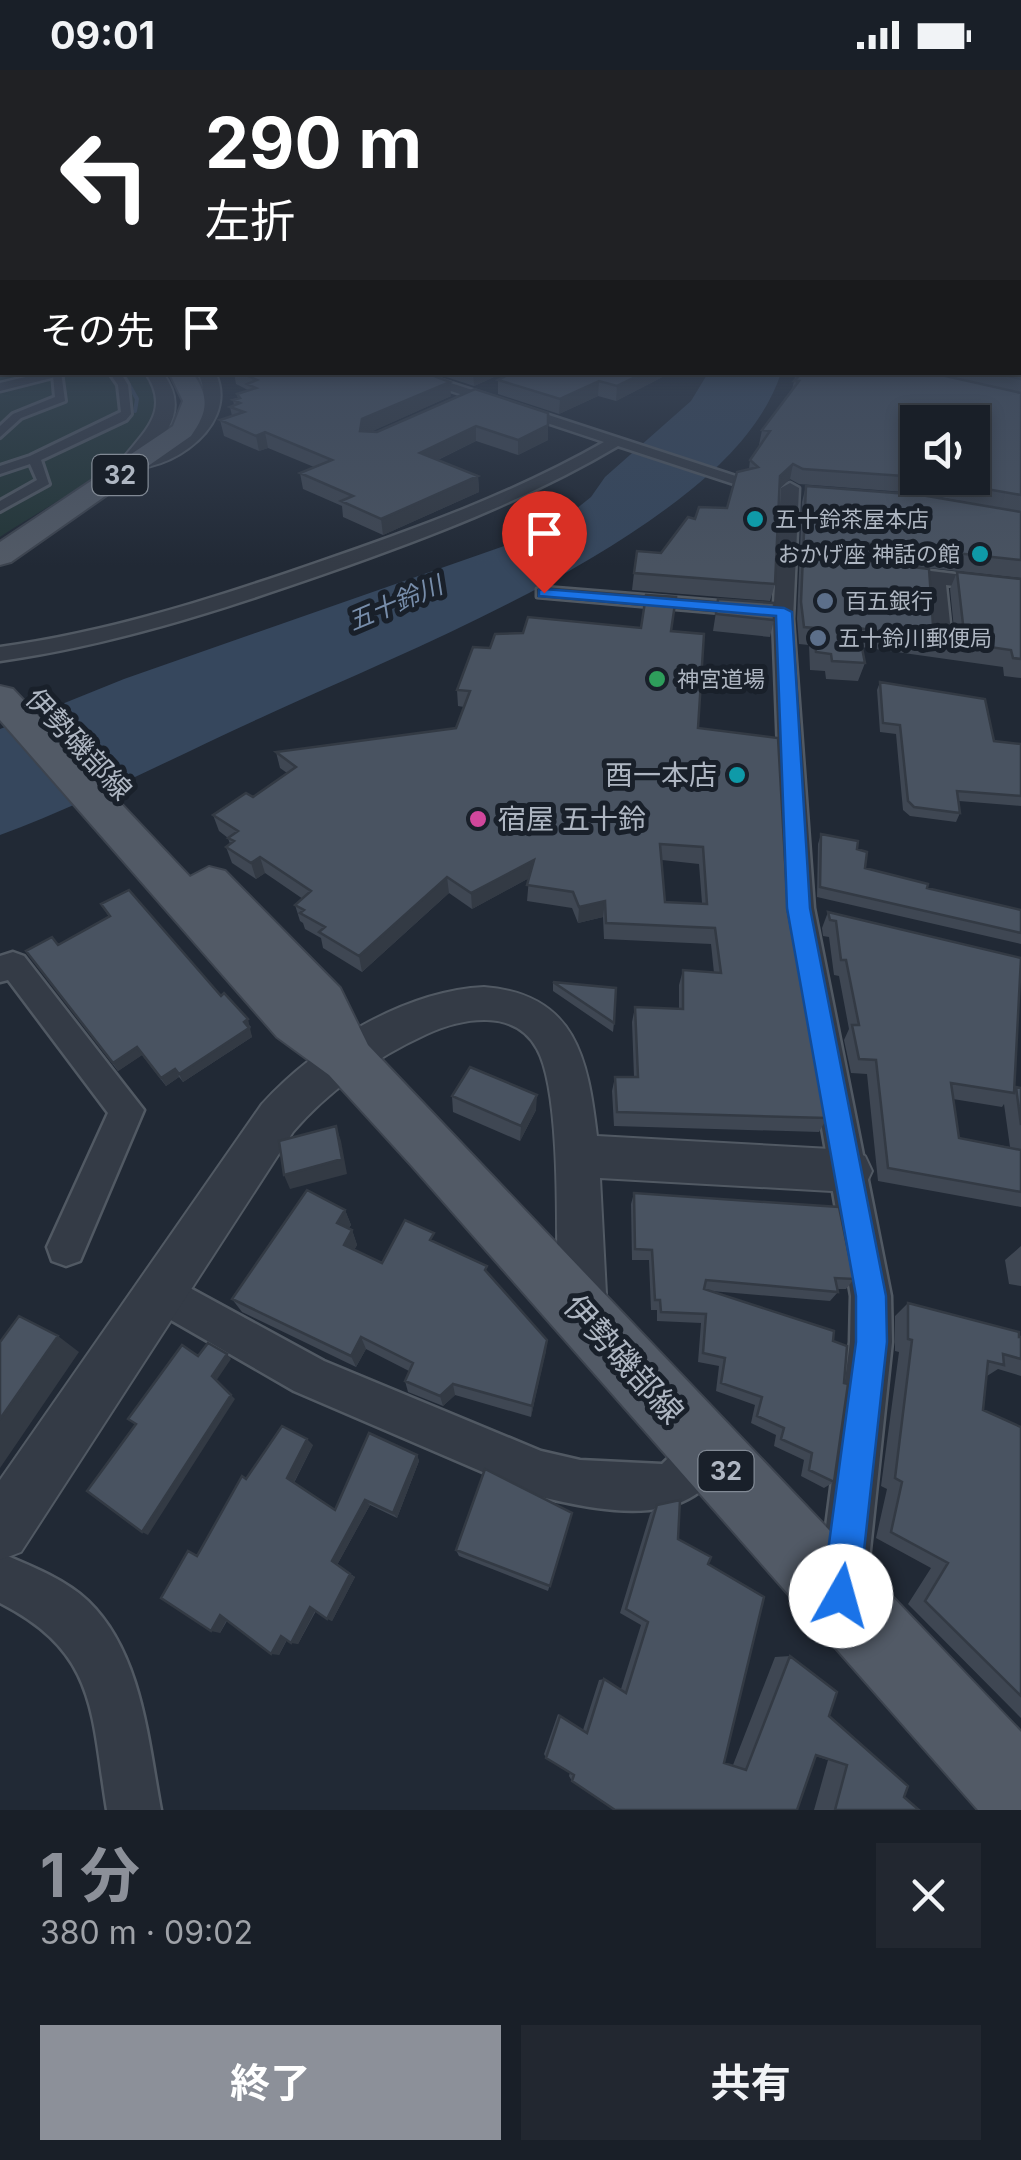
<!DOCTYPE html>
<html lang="ja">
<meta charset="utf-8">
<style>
body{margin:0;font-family:Inter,"Noto Sans JP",sans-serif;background:#222730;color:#f1f3f6;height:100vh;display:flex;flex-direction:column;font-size:38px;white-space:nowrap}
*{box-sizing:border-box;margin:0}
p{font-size:32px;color:#9fa2a8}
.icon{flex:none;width:55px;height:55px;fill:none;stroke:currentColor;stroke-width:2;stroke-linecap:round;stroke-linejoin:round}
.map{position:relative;height:1740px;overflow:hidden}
.panel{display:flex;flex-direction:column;background:#191f28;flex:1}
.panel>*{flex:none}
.guide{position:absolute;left:0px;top:0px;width:1022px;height:305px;box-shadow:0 5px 15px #0003,0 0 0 2px #373d45;background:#202124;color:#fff;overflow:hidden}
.controls{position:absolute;left:900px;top:335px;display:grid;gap:20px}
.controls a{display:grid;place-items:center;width:90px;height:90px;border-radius:0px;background:#191f28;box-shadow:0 5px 15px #0003,0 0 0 2px #373d45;font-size:50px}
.pin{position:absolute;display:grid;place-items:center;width:85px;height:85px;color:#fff;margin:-102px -42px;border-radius:50% 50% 50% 0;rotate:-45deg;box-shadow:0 0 10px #0007}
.pin .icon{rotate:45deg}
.me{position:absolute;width:110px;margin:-55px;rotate:7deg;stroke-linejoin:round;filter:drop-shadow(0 0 8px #0008)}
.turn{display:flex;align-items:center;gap:35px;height:210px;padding:0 40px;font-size:45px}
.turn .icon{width:130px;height:130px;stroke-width:2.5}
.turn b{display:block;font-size:70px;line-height:85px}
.then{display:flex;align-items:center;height:95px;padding:0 40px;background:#0003;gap:20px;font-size:38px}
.round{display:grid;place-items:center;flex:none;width:105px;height:105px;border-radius:0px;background:#222730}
.summary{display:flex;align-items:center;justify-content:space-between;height:170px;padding:0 40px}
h1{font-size:60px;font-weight:700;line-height:75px;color:#8c9099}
.button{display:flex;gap:20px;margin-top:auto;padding:20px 40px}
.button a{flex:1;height:115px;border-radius:0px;background:#8c9099;color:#fff;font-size:40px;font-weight:700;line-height:115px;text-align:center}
.button a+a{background:#222730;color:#f1f3f6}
.status{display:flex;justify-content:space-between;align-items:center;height:70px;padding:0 50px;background:#191f28;direction:ltr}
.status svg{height:28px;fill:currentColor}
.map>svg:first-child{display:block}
</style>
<div class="status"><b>09:01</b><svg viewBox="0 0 49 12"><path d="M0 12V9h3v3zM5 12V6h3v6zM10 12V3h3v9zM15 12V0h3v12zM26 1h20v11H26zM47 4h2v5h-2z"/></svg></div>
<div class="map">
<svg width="1021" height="1740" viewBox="0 0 1021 1740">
<rect width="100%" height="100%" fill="#212935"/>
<path fill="#233637" d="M0,252L2,302L144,303C158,318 158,344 146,361C121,397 39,441 0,467Z"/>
<path fill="#36475d" d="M708,303H781C764,355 721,397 678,430C560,520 404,583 269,644C180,684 92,731 0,765V659L124,609L507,475L566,447L591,427L605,407L691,331Z"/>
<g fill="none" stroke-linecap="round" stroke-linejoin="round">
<path stroke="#36475d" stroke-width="4" d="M122,302L137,329L135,341"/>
<defs>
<path id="pedestrian" d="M61,302L65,331L21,348L0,367V356L13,344L55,327L53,305Z
M109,302H120L128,315L131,344L126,350L41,390L49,414L0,441V431L37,410L30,394L0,404V396L30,386L121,342L118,315Z"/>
<path id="minor" d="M47,302H75L0,321V313Z
M394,302H417L751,411L737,415L618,376C525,431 426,468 324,504C218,541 112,575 0,591V577C109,562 212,529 316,493C415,459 513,424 604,372Z
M790,413L799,418L793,549L814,838L891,1226L892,1272L866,1518L859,1535L842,1542L825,1535L818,1518L850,1272L851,1226L784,838L773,549L781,418Z
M890,496L1021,512V524L946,515L952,572L941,578L930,572L926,512L883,506V498Z
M544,517L756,534L766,540L756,546L537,527V519Z
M13,882L24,886L144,1040L80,1191L66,1196L52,1191L47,1177L108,1043L8,910L0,912V886Z
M157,1200L324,1291L541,1381L580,1390L662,1394L692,1365L708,1359L724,1365L730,1381C697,1461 610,1443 541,1427L294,1321L143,1234L137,1220L143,1206Z
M0,1483C29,1495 65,1509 88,1531C142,1583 148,1671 161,1740H107C91,1643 98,1583 0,1533Z"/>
<path id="tertiary" d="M145,302H162C186,333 173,357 150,383C184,365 217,344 198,302H215C245,363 146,415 120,392C144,361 172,341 145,302Z
M484,917C576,924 588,989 597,1066L849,1080L865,1086L872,1101L865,1116L849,1122L600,1108L607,1243L600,1261L582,1268L564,1261L557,1243C556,1184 563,1025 537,979C515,938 462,948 427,964C377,987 329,1020 293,1062L21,1482L0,1490V1410L262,1034C315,976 403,921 484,917Z"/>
<path id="primary" d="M169,302H192C210,327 208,342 191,366L11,492L0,495V472L173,356L183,331Z
M0,616L13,619L190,807L209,797L225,801L340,918L368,975L1021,1662V1740H978L412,1096L329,1005L277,967L0,650Z"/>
</defs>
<use href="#pedestrian" stroke="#515963" stroke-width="6"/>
<use href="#minor" stroke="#515963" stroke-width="5"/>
<use href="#tertiary" stroke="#515963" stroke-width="4"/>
<use href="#primary" stroke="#3d444f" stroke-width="4"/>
<use href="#pedestrian" fill="#343b46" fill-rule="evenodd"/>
<use href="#minor" fill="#343b46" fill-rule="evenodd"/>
<use href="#tertiary" fill="#343b46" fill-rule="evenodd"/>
<use href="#primary" fill="#525a66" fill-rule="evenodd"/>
</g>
<path fill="#3f4753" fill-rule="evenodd" d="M1021,252V442L917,423L799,414L790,409L779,419L775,514L770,531L632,520L634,503L661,483L695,449L727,438L749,399L750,390L761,375H759L762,360L792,320L796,302L879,303L956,308L958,302H1020Z
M234,302H424L451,326L370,362H377L475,319L548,370L518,385L476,371L438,390L478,406L479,422L383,465L343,447L342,436L303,419L300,403L314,397L268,378L259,381L224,366L220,350L232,346L230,337L234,335L233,330L238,329L237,324L248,320L236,314Z
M431,302H505L474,316Z
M513,302H672L616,331L598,326L559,344L498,324V310Z
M882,302H935L933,304Z
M806,416L1021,442V508L848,489L946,564L954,559L950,519L957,502L1021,509V608L1004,606L1003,597L861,577L865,593L858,611L826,609L825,601L810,600L809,575L799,574L797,549L802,432Z
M718,529L774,550L770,567L713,561Z
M671,561L698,658L788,842L827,1048L819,1062L614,1056L612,1021L615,1007H634L632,952L635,937L679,939V915L683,900L714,903L711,874L604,869L603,847L578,853L572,838L527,831L529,808L472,839L449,823L362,902L323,878L321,868L305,859L303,853L300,851L295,835L303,829L265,803L256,809L232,793L226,777L230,774L228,768L219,761L213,745L253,727L287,703L280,698L276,682L456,658L464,637L458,636L457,620L490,578ZM662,790L699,794L702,833L665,832Z
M880,612L994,671L1021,674V736L959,731L960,743L956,752L910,746L903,740L896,664L880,662L877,620Z
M821,764L857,779L865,798L927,818L1021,840V874L817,827L818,774Z
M101,834L221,926L251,957L249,959L252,967L183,1012L179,1007L166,1016L142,985L118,1001L26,881L58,875L109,847Z
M828,842L1014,1020L1016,1017L1021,1018V1137L878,1111L867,1004L851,1003L844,970L849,959L839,906L834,905L829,867L823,866L822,858ZM953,1029L1002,1037L1004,1034L1010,1077L959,1068Z
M553,912L614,953L613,962L553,921Z
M452,1026L536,1040L520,1071L453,1042Z
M634,1123L854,1209L846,1219H837L838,1222L830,1231L711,1221L833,1271L834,1412L824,1418L801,1406L804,1390L774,1376L776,1365L751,1353L755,1335L716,1321L719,1296L698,1292L701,1253L657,1251V1240H651L649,1190H632L631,1134Z
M345,1140L351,1155L349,1158L352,1160L357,1175L354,1180L382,1193L436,1173L488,1203L547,1270L531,1347L455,1325L443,1336L408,1322L405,1311L409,1301L366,1279L356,1297L242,1242L232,1229Z
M1021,1176V1216L1009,1214L1005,1190Z
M908,1233L1021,1267V1306L998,1299L987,1306L983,1340L1021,1357V1648L908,1534L931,1498L876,1468L887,1419L881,1416L899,1282L895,1281V1246Z
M313,1375L294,1413L335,1440L417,1385L419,1391L397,1448L370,1435L337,1495L355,1507L332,1551L316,1541L298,1574L287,1570L279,1585L227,1551L220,1563L198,1485L246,1409Z
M657,1435L678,1469L708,1494L724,1693L733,1695L775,1587L790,1586L829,1646L904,1727L919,1740H814L828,1690L815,1686L797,1740L572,1711L569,1706L570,1702L546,1688L544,1684L558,1644L583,1660L599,1610L604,1609L621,1619L641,1555L620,1543L650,1444Z
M572,1443L548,1521L459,1486L456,1480Z"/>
<path fill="#333a44" d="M473,302H505L474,316Z
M646,302H672L616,331L617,316Z
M599,311L598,326L559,344L560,329Z
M450,312L451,326L364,365L360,361L362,349Z
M548,355V370L518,385V370Z
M476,356V371L421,398L420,383Z
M265,362L268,378L259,381L256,366Z
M793,394L790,409L776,422L780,406Z
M478,406L479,422L383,465L381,449Z
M854,472L849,488L835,497L840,481Z
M260,787L265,803L256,809L251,793Z
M534,790L533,806L472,839L471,823Z
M447,807L449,823L362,902L359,886Z
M605,831L603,847L578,853L579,837Z
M248,949L252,967L183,1012L179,1004Z
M137,977L142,985L118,1001L113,993Z
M175,999L179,1007L166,1016L161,1008Z
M537,1025L536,1040L520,1071L521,1056Z
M336,1056L341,1071L347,1104L290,1119L284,1105Z
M345,1140L351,1155L342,1168L337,1153Z
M352,1160L357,1175L349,1190L344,1175Z
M58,1266L79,1282L0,1398V1349Z
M361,1267L366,1279L356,1297L351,1286Z
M547,1270L546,1282L531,1347L532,1336Z
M227,1284L231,1289L216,1311L212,1306Z
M453,1314L455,1325L443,1336L440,1326Z
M231,1325L235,1329L148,1465L142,1462Z
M307,1369L313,1375L293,1414L287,1408Z
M417,1385L419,1391L397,1448L393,1443Z
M365,1430L370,1435L337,1495L332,1491Z
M350,1504L355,1507L332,1551L327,1549Z
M310,1537L316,1539L298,1574L291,1573Z
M220,1545L228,1547L220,1563L211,1561Z
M281,1566L288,1567L279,1585L271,1584Z"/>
<path fill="#495361" stroke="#333a44" stroke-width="2.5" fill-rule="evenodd" d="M1020,252H1021V309L994,302H1020Z
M240,302H424L450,312L362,349L360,361L377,362L475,319L548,343V355L518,370L476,356L420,383L478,406L381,449L341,431L353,426L300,403L332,390L265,362L256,366L220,350L244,342L230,337L240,333L233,330L240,328L237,324L256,318L247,314L257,310Z
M513,302H646L617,316L599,311L560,329L498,310Z
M796,302H877L941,305L1021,323V425L923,408H972V352H918V407L803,399L793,394L780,406L775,514L634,503L637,481L661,483L688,447L695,449L699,437L727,438L737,402L758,397L750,390L770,361L762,360L799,311H794L801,304Z
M806,416L921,425L1021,442V490L854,472L840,481L847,489L929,499L933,555L946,564L963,554L957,502L1021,509V589L1013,588L1011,580L858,558L865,593L832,591L831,584L816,582L814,558L804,557L801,532Z
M646,525L676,527L671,561L704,564L698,658L778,668L788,842L827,1048L617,1042L615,1007H638L635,937L683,939V900L721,903L715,858L606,853L605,831L579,837L573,822L527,815L534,790L471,823L447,807L359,886L319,862L325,857L300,843L304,840L295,835L311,821L260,787L251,793L226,777L234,771L228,768L238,761L213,745L246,723L253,727L296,697L276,682L456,658L470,621L457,620L473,577L490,578L495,564L523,563L528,547L641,558ZM660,774L703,777L707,834L665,832Z
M718,529L774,533V550L716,544Z
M880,612L985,629L994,671L1021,674V726L957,721L960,743L914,737L908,731L900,655L883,653Z
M821,764L858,771L857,779L867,782L865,798L928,814L927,818L1021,840V863L820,817Z
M129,820L221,926L224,923L248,949L244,952L249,958L179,1004L175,999L161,1008L137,977L113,993L26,881L52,867L58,875L110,846L101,834Z
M828,842L1021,888L1014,1023L951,1013L959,1068L1021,1080V1122L888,1098L876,990L859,989L852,955H859L846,890H841L836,851L830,850Z
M553,912L616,918L614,953Z
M470,997L537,1025L521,1056L452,1026Z
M1016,1017L1021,1018V1055Z
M336,1056L342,1089L284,1105L279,1071Z
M307,1120L345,1140L337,1153L352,1160L344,1175L382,1193L405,1150L434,1163L430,1170L487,1196L485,1200L547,1270L532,1336L453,1314L440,1326L405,1311L413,1293L361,1267L351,1286L232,1229Z
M634,1123L839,1137L854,1209L835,1208L838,1222L706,1210L704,1219L834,1261L833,1271L847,1276L844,1313L848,1314L834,1412L809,1400L812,1383L781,1369L784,1358L757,1346L762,1327L721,1313L725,1288L703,1283L706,1244L661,1242L660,1230H655L652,1180L635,1179Z
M908,1233L1019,1262V1267H1021V1289L1003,1284L1004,1295L988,1291L983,1340L1021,1357V1626L925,1531L948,1493L891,1462L902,1412L895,1408L912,1270L908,1269Z
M19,1246L58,1266L0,1349V1272Z
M208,1273L227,1284L212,1306L231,1325L142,1462L87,1421L136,1354L128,1349L182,1275L198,1286Z
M282,1356L307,1369L287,1408L335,1440L369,1363L417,1385L393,1443L365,1430L332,1491L350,1504L327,1549L310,1537L291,1573L281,1566L271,1584L220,1545L211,1561L161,1528L188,1481L197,1486L242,1406L246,1409Z
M485,1399L572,1443L550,1516L456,1480Z
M680,1430L678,1469L711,1487L708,1494L764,1527L724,1693L746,1700L790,1586L837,1622L829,1646L908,1716L904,1727L919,1740H835L847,1695L816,1685L797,1740H615L572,1711L574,1705L546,1688L560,1646L587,1663L604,1609L626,1623L648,1552L626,1539L657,1435Z"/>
<linearGradient id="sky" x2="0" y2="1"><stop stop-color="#12171d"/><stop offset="0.51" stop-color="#3d495c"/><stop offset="1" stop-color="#3d495c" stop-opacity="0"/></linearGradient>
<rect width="1021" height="496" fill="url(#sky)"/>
<path fill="#1a73e8" stroke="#114b97" stroke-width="2.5" d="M544,519L784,538L792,542L810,838L886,1226L887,1272L859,1526L854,1539L841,1545L828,1539L822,1526L856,1272V1226L787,838L776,546L539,526V520Z"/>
<g fill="#0f9aa8" stroke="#19202a" stroke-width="4">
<circle cx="755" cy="449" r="10"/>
<circle cx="980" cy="484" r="10"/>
<circle cx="737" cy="705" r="10"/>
</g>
<g fill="#5c6f8a" stroke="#19202a" stroke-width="4">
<circle cx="825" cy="531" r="10"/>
<circle cx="818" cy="568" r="10"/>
</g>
<circle fill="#2e9e5b" stroke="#19202a" stroke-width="4" cx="657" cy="609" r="10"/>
<circle fill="#d1479c" stroke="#19202a" stroke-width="4" cx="478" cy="749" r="10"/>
<g text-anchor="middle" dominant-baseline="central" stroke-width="10" stroke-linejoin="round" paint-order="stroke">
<g font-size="22" fill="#aeb6c2" stroke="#19202a" text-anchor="start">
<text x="775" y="449">五十鈴茶屋本店</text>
<text x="960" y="484" text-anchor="end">おかげ座 神話の館</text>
<text x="845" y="531">百五銀行</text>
<text x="838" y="568">五十鈴川郵便局</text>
<text x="677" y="609">神宮道場</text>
</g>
<g fill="#19202a" stroke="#818994" stroke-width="2.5">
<rect x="92.5" y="385" width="55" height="40" rx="8"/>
<rect x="698.5" y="1381" width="55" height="40" rx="8"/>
</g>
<g font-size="25" font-weight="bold" fill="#aeb6c2">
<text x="120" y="405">32</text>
<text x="726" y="1401">32</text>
</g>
<g font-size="25" font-style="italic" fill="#778daa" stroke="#19202a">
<text transform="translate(395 533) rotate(-23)">五十鈴川</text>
</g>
<g font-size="28" fill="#aeb6c2" stroke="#19202a">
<text transform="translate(79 674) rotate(47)">伊勢磯部線</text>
</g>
<g font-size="28" fill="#aeb6c2" stroke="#19202a" text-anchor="end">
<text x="717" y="705">酉一本店</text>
<text x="498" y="749" text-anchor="start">宿屋 五十鈴</text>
</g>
<g font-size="32" fill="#aeb6c2" stroke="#19202a">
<text transform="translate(624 1289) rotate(48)">伊勢磯部線</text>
</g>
</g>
</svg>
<div class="controls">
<a><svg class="icon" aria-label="sound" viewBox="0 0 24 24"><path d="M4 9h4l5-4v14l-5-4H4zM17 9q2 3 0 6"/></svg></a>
</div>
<div class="pin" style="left:544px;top:523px;background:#d93025"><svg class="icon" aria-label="arrive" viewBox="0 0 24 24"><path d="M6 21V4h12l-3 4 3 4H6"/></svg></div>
<svg class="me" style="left:841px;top:1526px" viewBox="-20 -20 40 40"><circle r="19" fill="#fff"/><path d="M0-13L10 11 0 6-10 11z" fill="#1a73e8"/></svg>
<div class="guide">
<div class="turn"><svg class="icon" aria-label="left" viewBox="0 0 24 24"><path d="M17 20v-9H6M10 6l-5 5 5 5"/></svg><div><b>290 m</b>左折</div></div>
<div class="then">その先<svg class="icon" aria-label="arrive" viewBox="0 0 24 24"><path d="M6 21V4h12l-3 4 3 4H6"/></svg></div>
</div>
</div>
<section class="panel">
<div class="summary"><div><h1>1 分</h1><p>380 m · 09:02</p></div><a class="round"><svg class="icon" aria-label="close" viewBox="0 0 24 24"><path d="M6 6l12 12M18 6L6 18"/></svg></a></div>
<div class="button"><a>終了</a><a>共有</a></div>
</section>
